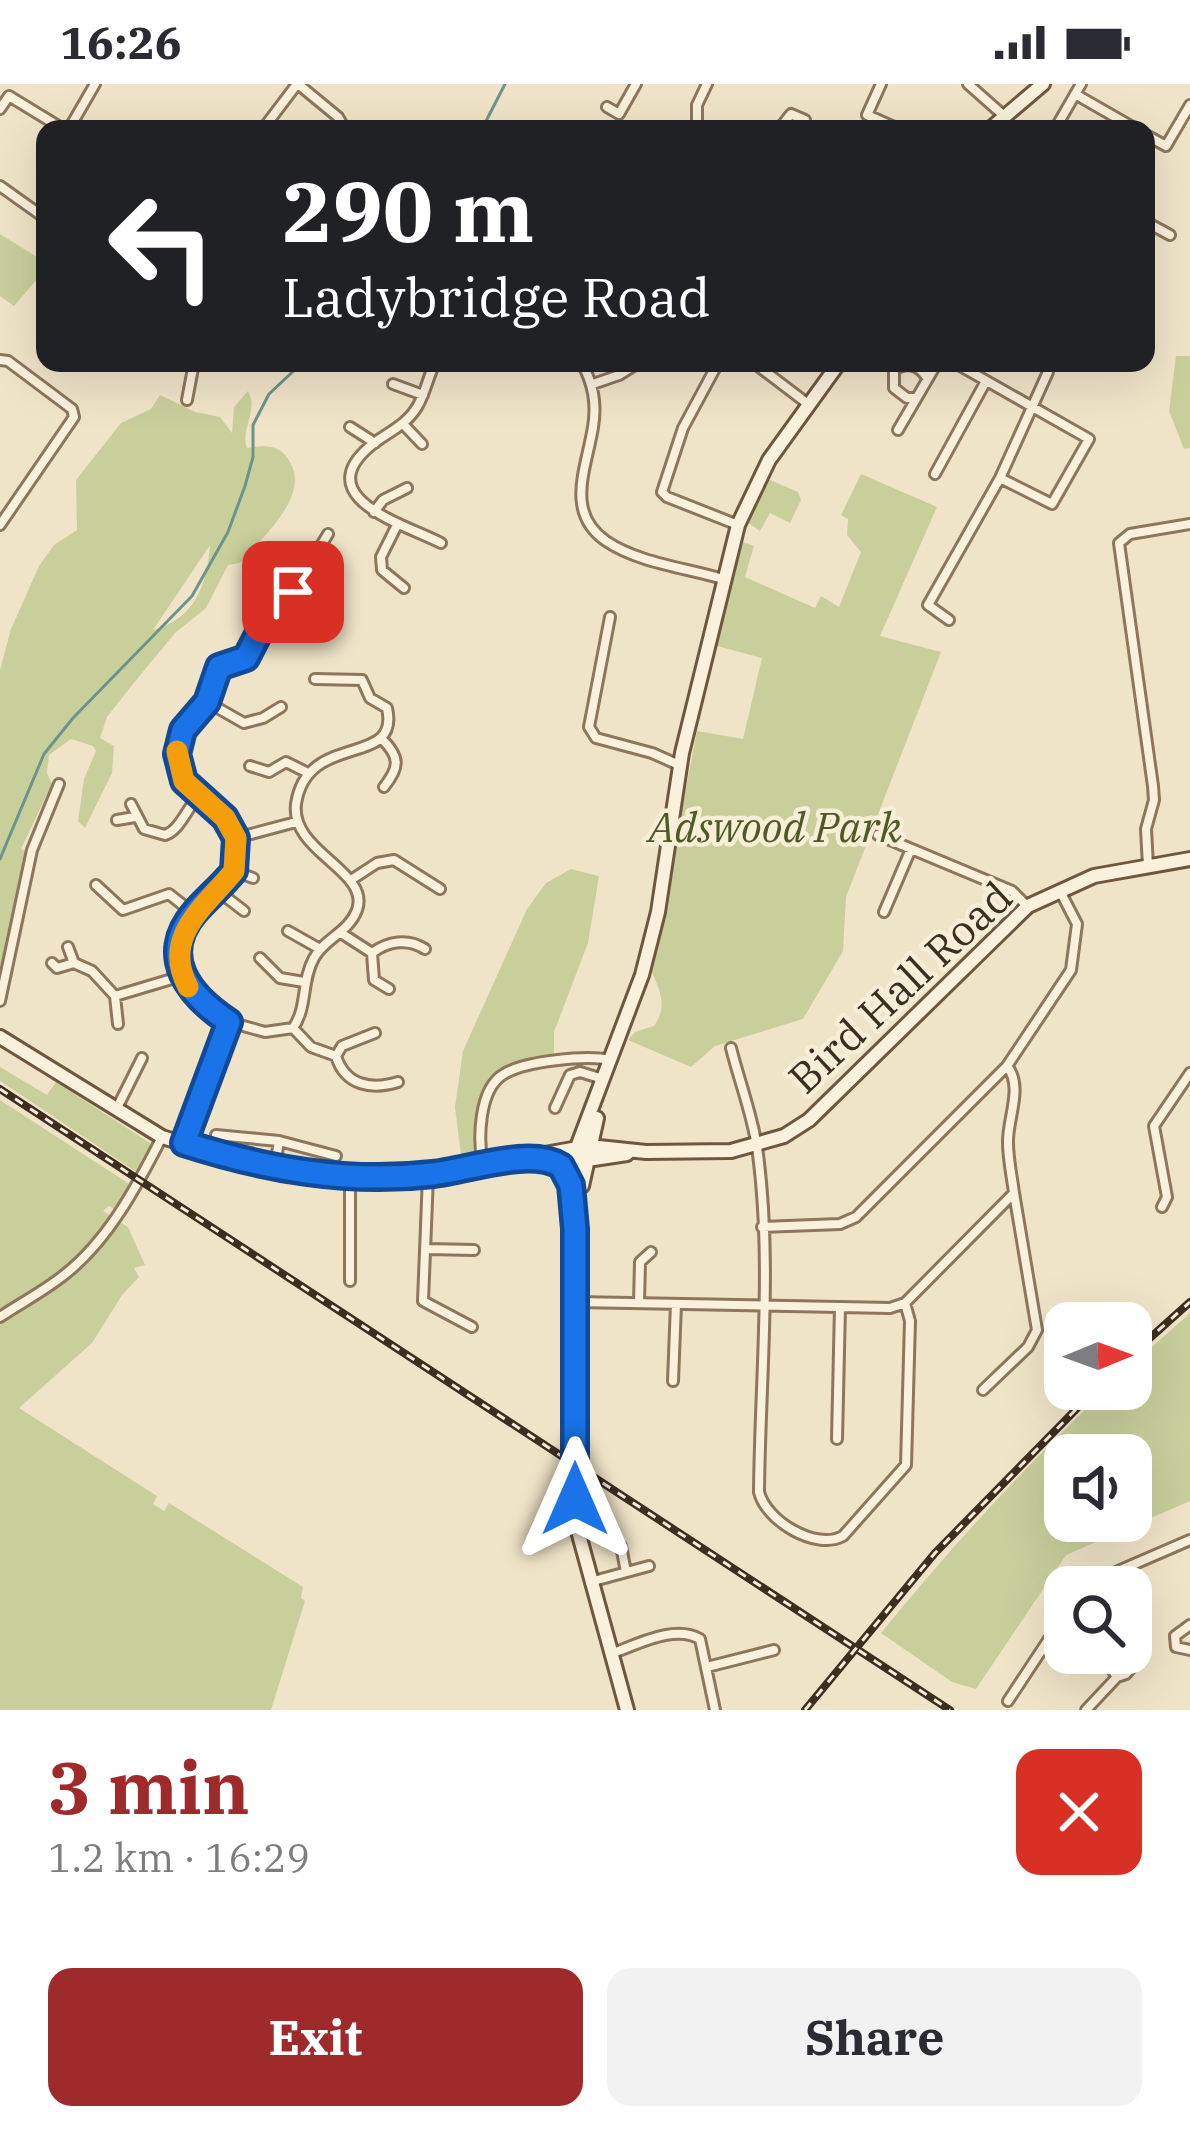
<!DOCTYPE html>
<meta charset="utf-8">
<style>
body{margin:0;font-family:"IBM Plex Serif",serif;background:#f2f2f3;color:#2b2b33;height:100vh;display:flex;flex-direction:column;font-size:45px;white-space:nowrap}
*{box-sizing:border-box;margin:0}
p{font-size:39px;color:#7c7c81}
.icon{flex:none;width:66px;height:66px;fill:none;stroke:currentColor;stroke-width:2;stroke-linecap:round;stroke-linejoin:round}
.map{position:relative;height:1626px;overflow:hidden}
.drawer{display:flex;flex-direction:column;background:#fff;flex:1}
.drawer>*{flex:none}
.banner{position:absolute;left:36px;top:36px;width:1119px;height:252px;border-radius:24px;box-shadow:0 12px 48px #0002;background:#202124;color:#fff;overflow:hidden}
.needle{width:78px;rotate:89deg}
.tools{position:absolute;left:1044px;top:1218px;display:grid;gap:24px}
.tools a{display:grid;place-items:center;width:108px;height:108px;border-radius:24px;background:#fff;box-shadow:0 12px 48px #0002;font-size:60px}
.pin{position:absolute;display:grid;place-items:center;width:102px;height:102px;color:#fff;margin:-51px;border-radius:24px;box-shadow:0 6px 18px #0006}
.me{position:absolute;width:132px;margin:-66px;rotate:0deg;stroke-linejoin:round;filter:drop-shadow(0 0 9px #0008)}
.turn{display:flex;align-items:center;gap:42px;height:252px;padding:0 48px;font-size:54px}
.turn .icon{width:156px;height:156px;stroke-width:2.5}
.turn b{display:block;font-size:84px;line-height:102px}
.round{display:grid;place-items:center;flex:none;width:126px;height:126px;border-radius:24px;background:#f2f2f3}
.headline{display:flex;align-items:center;justify-content:space-between;height:204px;padding:0 48px}
h1{font-size:72px;font-weight:700;line-height:90px;color:#9e2a2b}
.primary-button{display:flex;gap:24px;margin-top:auto;padding:24px 48px}
.primary-button a{flex:1;height:138px;border-radius:24px;background:#9e2a2b;color:#fff;font-size:48px;font-weight:700;line-height:138px;text-align:center}
.primary-button a+a{background:#f2f2f3;color:#2b2b33}
.status{display:flex;justify-content:space-between;align-items:center;height:84px;padding:0 60px;background:#fff;direction:ltr}
.status svg{height:33px;fill:currentColor}
.map>svg:first-child{display:block}
</style>
<div class="status"><b>16:26</b><svg viewBox="0 0 49 12"><path d="M0 12V9h3v3zM5 12V6h3v6zM10 12V3h3v9zM15 12V0h3v12zM26 1h20v11H26zM47 4h2v5h-2z"/></svg></div>
<div class="map">
<svg width="1190" height="1626" viewBox="0 0 1190 1626">
<rect width="100%" height="100%" fill="#f0e4c8"/>
<path fill="#c9cf9b" fill-rule="evenodd" d="M0,150L45,178V186L14,222L0,212Z
M1176,272H1190V364L1184,365L1169,327Z
M248,307C259,327 240,345 247,364C266,361 280,360 290,378C311,413 260,455 240,479L228,481L206,524L175,549L133,600L107,633L100,654L114,662L112,689L85,744L78,737L84,695L96,667L93,662L71,655L49,671L47,689L52,700L21,765L26,767L0,903L4,882L0,881V586L11,545L39,482L54,461L77,446L76,396L121,339L151,325L160,311L195,328L220,333L232,349L234,323ZM210,461C207,501 195,535 153,546Z
M861,390L937,423L880,552L941,568L846,813L843,867L803,935L715,962L691,983L628,956L635,948L654,942C668,921 660,907 651,886L697,647L743,655L762,574L717,562L743,458L754,462L745,493L815,524L821,512L839,523L861,468L847,451L848,435L841,431Z
M768,395L798,408L801,416L790,439L770,429L760,447L748,439Z
M571,785L599,792L588,859L554,948V972L500,987C481,1014 472,1044 478,1077L462,1079L455,1023L463,967L527,825L546,799Z
M0,983L47,1011L56,998L153,1061L138,1089L0,997Z
M0,1016L131,1101L115,1126L109,1122L103,1127L128,1143L145,1181L134,1184L139,1193L122,1211L92,1259L19,1324L157,1412L153,1420L164,1427L169,1419L303,1503L301,1514L305,1517L271,1626H0Z
M1190,1229V1417L1066,1471L976,1605L952,1598L881,1549C951,1463 1026,1381 1107,1305H1131V1282ZM1065,1371H1131V1437H1065Z"/>
<g fill="none" stroke-linecap="round" stroke-linejoin="round">
<path stroke="#6f938a" stroke-width="3" d="M482,45L505,0
M0,775L44,670L73,634L192,512L228,448L245,402L253,373V341L269,310L302,279"/>
<defs>
<path id="street" d="M298,0L338,33L345,45
M881,0L867,31L894,43
M968,0L1003,31
M1075,10L1136,45
M607,23L619,30L636,0
M0,25L9,12L63,45
M69,45L95,0
M263,45L297,0
M697,45V21L707,0
M779,45L791,30L805,36
M1055,45L1081,0
M1146,51L1166,62L1190,21
M0,102L45,134
M1146,138L1170,151
M0,276L8,277L72,325L74,333L0,441
M435,279C428,293 425,310 417,323C407,340 389,348 374,359C305,413 404,440 441,459
M582,279C593,300 597,319 593,343C587,383 564,428 606,457C638,479 687,484 723,495
M718,279L683,344L662,408L667,413L738,441
M754,279L808,320
M955,279L1089,355L1052,420L1000,394
M393,300L423,311
M593,300L619,291L638,279
M916,314H907L894,304V286C907,277 919,281 927,294
M187,316L194,279
M403,340L422,360
M350,343L375,359
M898,346L937,279
M935,390L986,297
M374,428L383,416L407,404
M397,441L381,473L382,486L404,504
M293,508L328,450
M610,533L589,643L596,654L652,669L679,681
M949,536L928,521L1000,394L1048,288
M207,618L244,639L263,634L281,623
M382,655C400,673 400,683 384,703
M250,682L269,688L286,678L308,689
M131,720L144,745L165,751C180,746 187,724 198,713
M117,736L135,733
M878,751L1012,807L1027,822
M236,754L296,738
M1148,782L1146,745L1154,716L1153,702L1119,459L1130,450L1190,440
M234,787L253,794
M351,796L377,779L394,776L440,805
M96,801L123,826L169,810L193,829
M218,807L244,827
M884,828L911,765
M288,847L320,865
M341,849L372,869C388,857 408,854 425,865
M68,863L74,879L92,887L115,912L182,892
M372,869L374,896L389,905
M260,874L280,894L304,898
M52,879L57,884L74,879
M115,912L118,940
M0,917L32,766L59,700
M229,938L265,948L293,944C308,923 301,897 314,874C324,855 349,848 357,826C371,787 290,768 296,720C307,646 401,685 387,624L370,614L362,596L315,595
M293,944L311,963L336,972C345,1002 372,1006 398,998
M731,964C739,996 752,1030 757,1063C773,1177 760,1294 759,1408C766,1437 816,1467 843,1452L906,1381L910,1237L905,1219
M336,972L342,962L375,949
M555,1024L570,991L580,988L603,995
M116,1026L142,974
M216,1051L279,1057
M184,1059L229,938C191,913 156,873 195,828C207,814 222,802 234,787L236,754L225,733L184,697L177,670L183,646L207,618L219,583L246,574L275,518L293,508L337,531
M483,1081C478,1057 478,1005 504,990C525,977 586,971 610,976
M275,1082L279,1057L336,1072
M428,1092L423,1217L472,1243
M1162,1123L1167,1113L1154,1042L1190,989
M762,1143L840,1140L856,1133L1007,982L1071,886L1077,840L1060,807
M428,1165L474,1166
M350,1197V1093
M576,1218L890,1224L905,1219L1014,1109C1012,1093 1008,1075 1008,1059C1007,1035 1024,1003 1007,982
M639,1219L640,1178L651,1168
M0,1233C21,1219 44,1207 64,1191C108,1157 137,1102 162,1053
M673,1297L676,1220
M983,1306L1028,1263L1037,1246L1014,1109
M837,1355L840,1223
M621,1462L626,1488
M1109,1491L1190,1456
M590,1498L649,1482
M1190,1541L1175,1552L1176,1563L1190,1566
M610,1570C637,1561 674,1540 700,1555L715,1626
M707,1583L774,1566
M1117,1593L1126,1590L1137,1577
M1008,1617L1064,1532
M1086,1626L1117,1593L1108,1579L1090,1569"/>
<path id="secondary" d="M990,45L1043,0
M0,953L162,1053L225,1072L309,1090L428,1091L589,1062L646,1068L731,1067L784,1052L809,1036L1028,822L1094,792L1190,775
M546,1074L587,1076L627,1070
M582,1102L597,1034
M627,1626L578,1447L577,1063L642,891L658,828L682,669L738,441L769,376L839,279"/>
</defs>
<use href="#street" stroke="#8d765c" stroke-width="14"/>
<use href="#secondary" stroke="#6f573f" stroke-width="18"/>
<use href="#street" stroke="#faf1dc" stroke-width="8"/>
<use href="#secondary" stroke="#faf1dc" stroke-width="12"/>
<defs>
<path id="rail" d="M0,1005L950,1626
M1131,1271L1190,1218
M805,1626L935,1469L1096,1305"/>
</defs>
<use href="#rail" stroke="#3d2e20" stroke-width="8"/>
<use href="#rail" stroke="#f7eed8" stroke-width="3" stroke-dasharray="9" stroke-linecap="butt"/>
</g>
<g fill="none" stroke-linecap="round" stroke-linejoin="round">
<defs>
<path id="route" d="M293,508L275,518L246,574L219,583L207,618L183,646L177,670L184,697L225,734L236,754L234,787C222,802 207,814 195,828C156,873 191,913 229,938L184,1059C265,1085 347,1100 433,1090C469,1086 530,1063 561,1082L571,1101L575,1145V1415"/>
</defs>
<use href="#route" stroke="#114b97" stroke-width="30"/>
<use href="#route" stroke="#1a73e8" stroke-width="21"/>
<path stroke="#f59e0b" stroke-width="21" d="M177,667L184,697L225,734L236,754L234,787C206,822 161,852 188,903"/>
</g>
<g text-anchor="middle" dominant-baseline="central" stroke-width="9" stroke-linejoin="round" paint-order="stroke">
<g font-size="42" font-style="italic" fill="#4d5a26" stroke="#f7eed8">
<text x="775" y="742">Adswood Park</text>
</g>
<g font-size="42" fill="#3d2e20" stroke="#f7eed8">
<text transform="translate(900 903) rotate(-43)">Bird Hall Road</text>
</g>
</g>
</svg>
<div class="tools">
<a><svg class="needle" viewBox="-14 -14 28 28"><path d="M0-13l5 13h-10z" fill="#e53935"/><path d="M0 13l5-13h-10z" fill="#7c7c81"/></svg></a>
<a><svg class="icon" aria-label="sound" viewBox="0 0 24 24"><path d="M4 9h4l5-4v14l-5-4H4zM17 9q2 3 0 6"/></svg></a>
<a><svg class="icon" aria-label="search" viewBox="0 0 24 24"><circle cx="10" cy="10" r="6"/><path d="M15 15l6 6"/></svg></a>
</div>
<div class="pin" style="left:293px;top:508px;background:#d93025"><svg class="icon" aria-label="arrive" viewBox="0 0 24 24"><path d="M6 21V4h12l-3 4 3 4H6"/></svg></div>
<svg class="me" style="left:575px;top:1415px" viewBox="-20 -20 40 40"><path d="M0-17L14 15 0 8-14 15z" fill="#1a73e8" stroke="#fff" stroke-width="4"/></svg>
<div class="banner">
<div class="turn"><svg class="icon" aria-label="left" viewBox="0 0 24 24"><path d="M17 20v-9H6M10 6l-5 5 5 5"/></svg><div><b>290 m</b>Ladybridge Road</div></div>
</div>
</div>
<section class="drawer">
<div class="headline"><div><h1>3 min</h1><p>1.2 km · 16:29</p></div><a class="round" style="background:#d93025;color:#fff"><svg class="icon" aria-label="close" viewBox="0 0 24 24"><path d="M6 6l12 12M18 6L6 18"/></svg></a></div>
<div class="primary-button"><a>Exit</a><a>Share</a></div>
</section>
